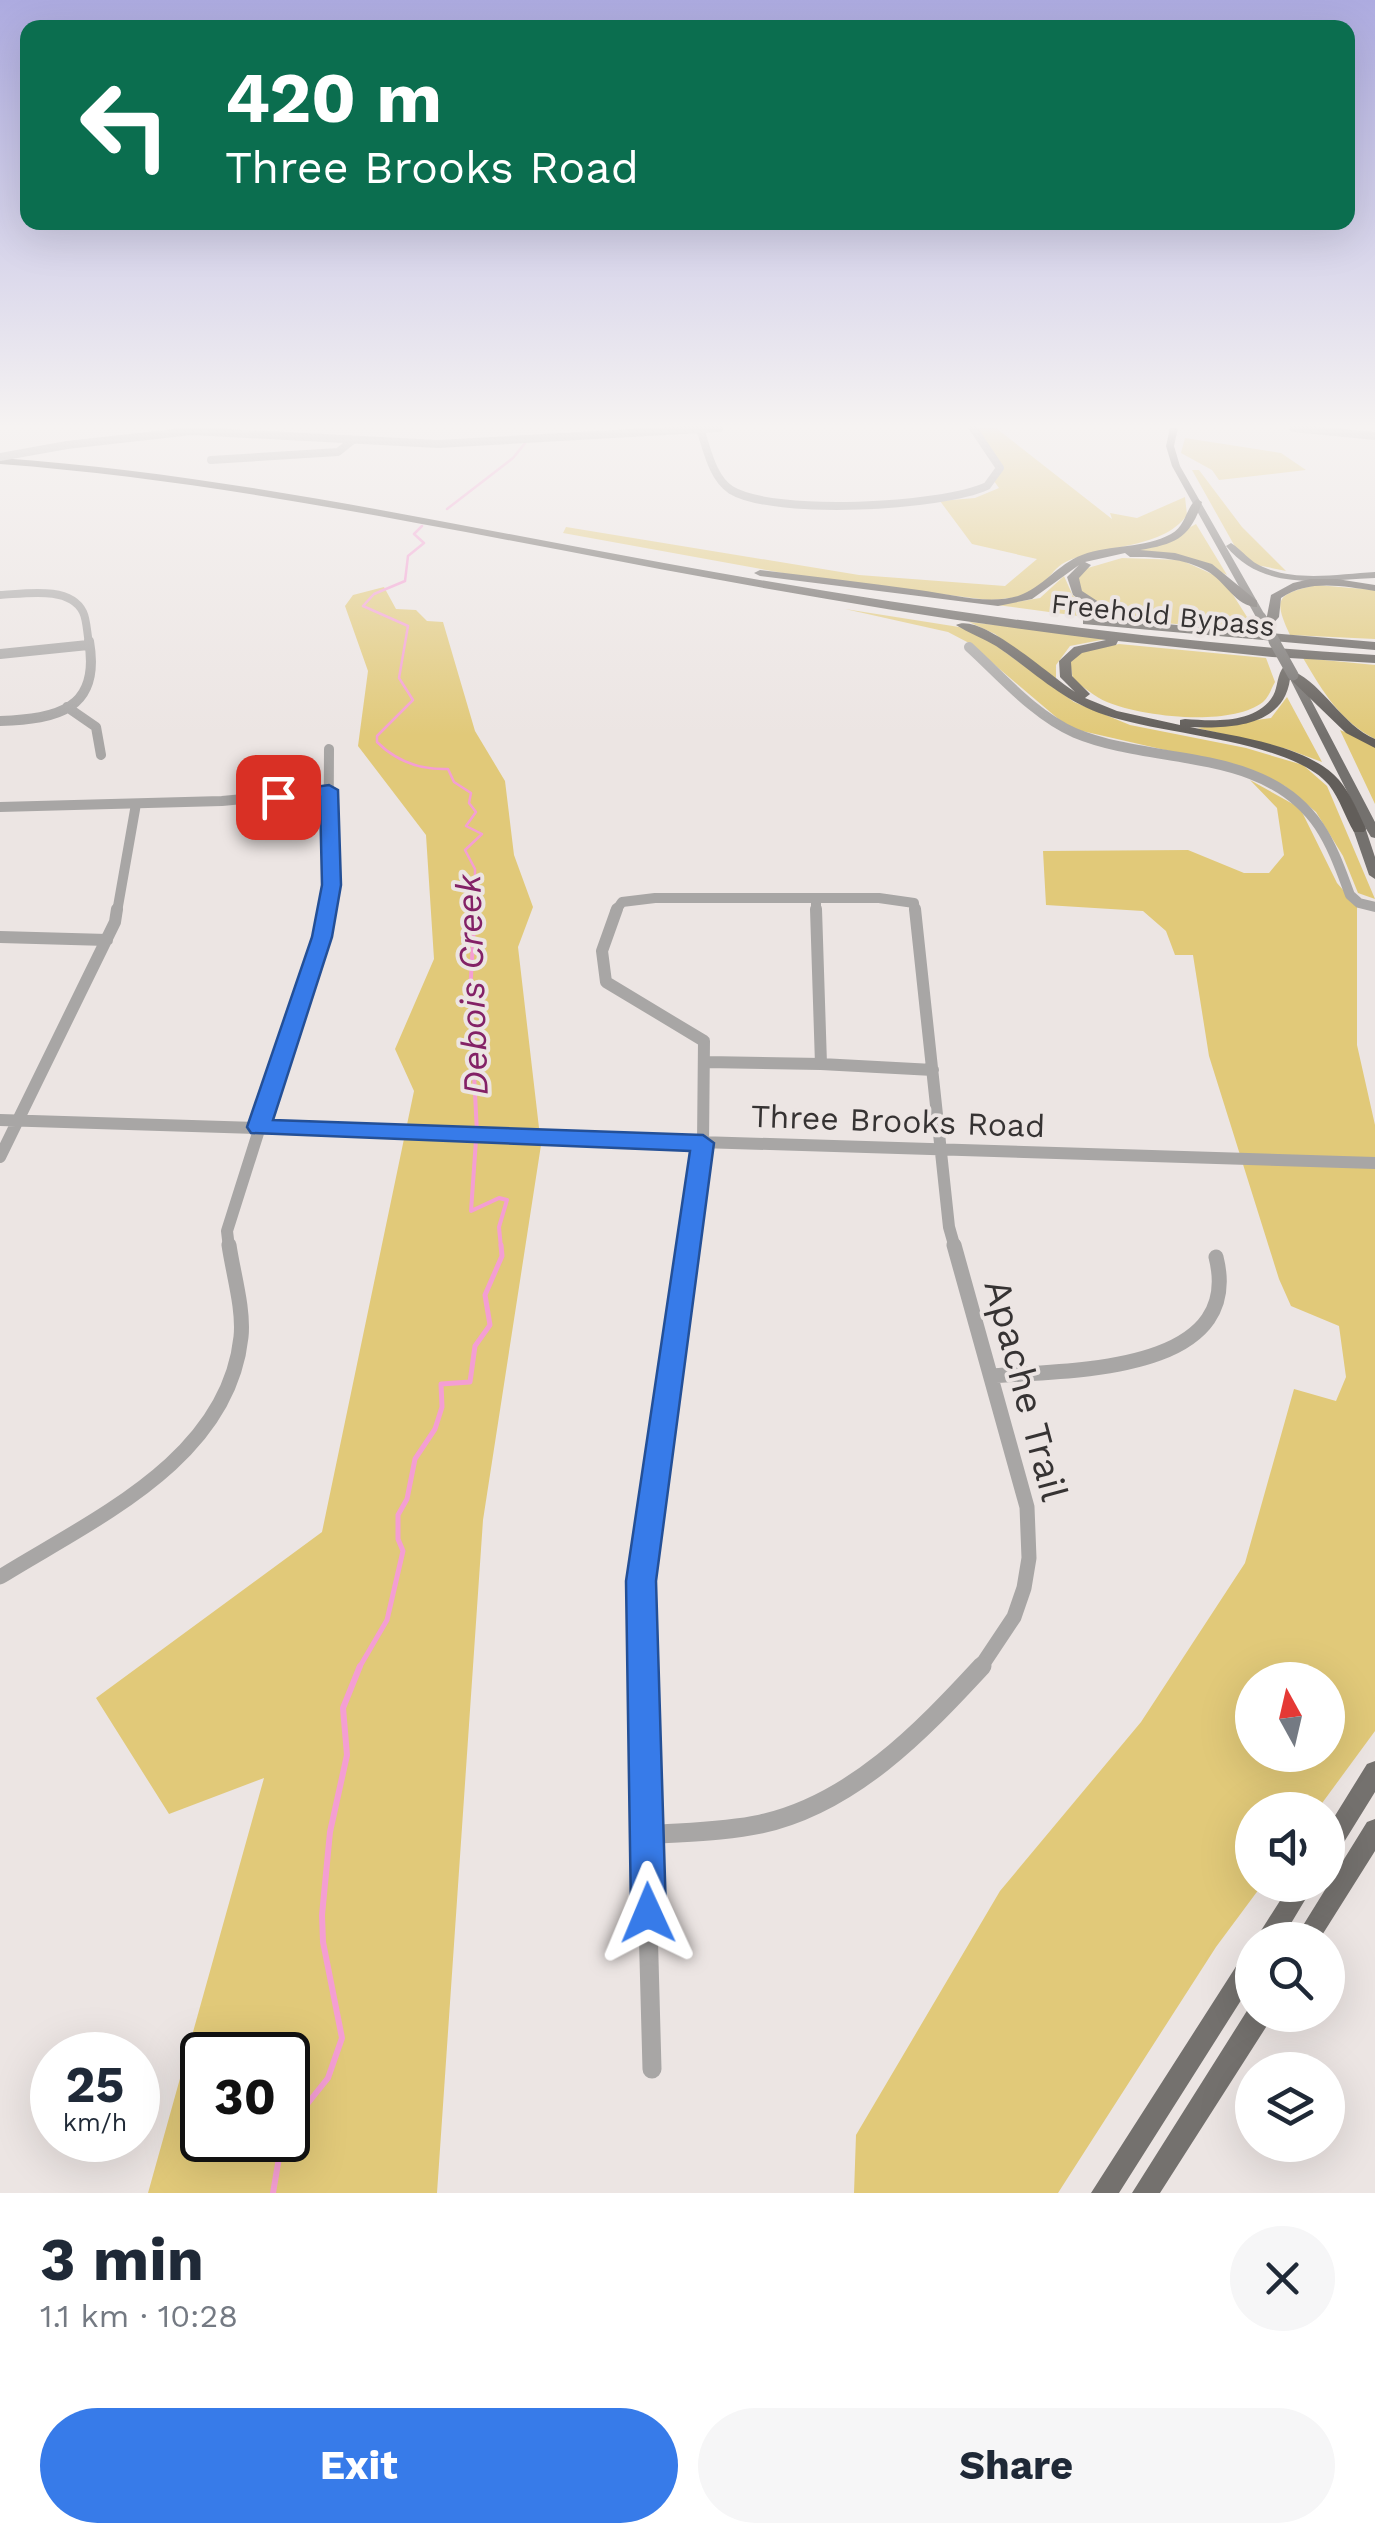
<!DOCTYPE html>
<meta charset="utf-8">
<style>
body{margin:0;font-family:"Work Sans",sans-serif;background:#f6f6f7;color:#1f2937;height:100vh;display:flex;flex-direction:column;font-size:38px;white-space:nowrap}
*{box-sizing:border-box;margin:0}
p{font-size:32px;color:#747a83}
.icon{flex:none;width:55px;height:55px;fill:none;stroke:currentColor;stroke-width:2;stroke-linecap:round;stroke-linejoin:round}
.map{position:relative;height:2193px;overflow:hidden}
.details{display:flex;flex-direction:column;background:#fff;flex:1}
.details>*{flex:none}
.hud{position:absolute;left:20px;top:20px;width:1335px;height:210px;border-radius:20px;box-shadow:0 10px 40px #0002;background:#0b6e4f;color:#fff;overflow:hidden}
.needle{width:65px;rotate:352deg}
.controls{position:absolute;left:1235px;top:1662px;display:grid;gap:20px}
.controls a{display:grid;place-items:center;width:110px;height:110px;border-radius:50%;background:#fff;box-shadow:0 10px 40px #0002;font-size:50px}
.speed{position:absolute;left:30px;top:2032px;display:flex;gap:20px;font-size:50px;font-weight:700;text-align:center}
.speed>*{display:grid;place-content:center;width:130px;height:130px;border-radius:50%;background:#fff;box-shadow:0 10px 40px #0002;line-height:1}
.speed small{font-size:25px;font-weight:400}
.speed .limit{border:5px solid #111;border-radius:15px;background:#fff;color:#111}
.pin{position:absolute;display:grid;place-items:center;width:85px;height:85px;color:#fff;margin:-42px;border-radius:20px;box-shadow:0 5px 15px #0006}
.me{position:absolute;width:110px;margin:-55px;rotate:359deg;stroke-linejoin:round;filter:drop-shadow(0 0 8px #0008)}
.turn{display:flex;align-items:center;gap:35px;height:210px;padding:0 40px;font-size:45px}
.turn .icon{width:130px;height:130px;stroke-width:2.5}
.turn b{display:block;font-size:70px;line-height:85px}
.round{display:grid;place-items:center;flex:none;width:105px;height:105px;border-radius:52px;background:#f6f6f7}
.head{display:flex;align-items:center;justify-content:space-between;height:170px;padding:0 40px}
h1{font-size:60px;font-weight:700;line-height:75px}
.action{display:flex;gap:20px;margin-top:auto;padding:20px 40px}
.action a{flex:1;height:115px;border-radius:60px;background:#377be9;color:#fff;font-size:40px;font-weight:700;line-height:115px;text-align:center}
.action a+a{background:#f6f6f7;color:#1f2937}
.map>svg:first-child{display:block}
</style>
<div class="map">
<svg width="1375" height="2193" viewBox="0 0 1375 2193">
<rect width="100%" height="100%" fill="#ece5e3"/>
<path fill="#e1c979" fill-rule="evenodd" d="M974,428H996L1112,519L1110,513L1137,518L1185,497L1187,515C1162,551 1097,544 1062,564C1054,569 1048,580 1040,586C1026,598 1006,599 989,600L810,578L563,533L566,527L859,575L1005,586L1037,559L972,544L940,501L975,498L999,488L994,481L1000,465Z
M1185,438L1281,453L1306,470L1219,480L1212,470L1181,453Z
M1192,470H1199L1242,527L1286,571L1252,564L1238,552Z
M1196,524L1227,575C1190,555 1161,552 1119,551L1162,543Z
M1122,558L1181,560L1223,579L1254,628C1198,624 1122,630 1078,590L1077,575L1081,570Z
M1064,576L1073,596L1130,623L997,605L1040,598Z
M1317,585L1375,590V639L1290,635C1272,597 1278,594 1317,585Z
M384,587L396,609L416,610L427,621L443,622L475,731L505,781L514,855L533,907L518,947L541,1145L483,1520L437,2193H148L264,1778L169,1814L96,1698L322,1532L414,1091L395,1049L434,959L426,835L358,746L368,671L345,606L353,595ZM202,2055H288V2140H202Z
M845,609L959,627L987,639L1074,702L1130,725L1246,748L1303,765L1327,786L1375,899L1358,893L1343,856L1316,812L1285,786L1235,766L1069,728L969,643L948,632Z
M969,622L1111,638L1070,646L1056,665V680L995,634Z
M1119,644L1266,658L1275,682C1271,689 1269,697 1263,702C1231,727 1143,717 1107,702C1095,697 1084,687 1073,680L1070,662L1078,652Z
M1303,658L1375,665V739C1340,721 1323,692 1303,658Z
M1287,697L1322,762L1287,749L1197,728L1271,718Z
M1340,730L1375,744V804Z
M1250,780L1300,808L1337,883L1357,906V1045L1375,1125V1731L1317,1810H1252V1885H1262L1216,1947L1058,2193H854L856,2135L1000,1891L1141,1722L1245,1563L1294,1389L1336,1401L1346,1377L1339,1326L1291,1306L1279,1279L1209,1056L1193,955H1175L1166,931L1143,911L1046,905L1043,851L1188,850L1244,873H1269L1284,855L1277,808ZM1252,1680H1328V1755H1252Z"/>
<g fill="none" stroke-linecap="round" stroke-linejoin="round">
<path stroke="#f49ed3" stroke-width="2.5" d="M447,509L513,458L526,442
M422,526L414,534L424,543L408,556L405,581L374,594L363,606L408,626L399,678L413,700L377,736V742C397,762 421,770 448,769L454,782L471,793L469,803L476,812L466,826L482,834L465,850L475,869V912"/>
<path stroke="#f49ed3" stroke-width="4" d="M475,909L470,993L477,1133
M476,1140L471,1211L499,1198L507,1200L499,1227L501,1248"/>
<path stroke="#f49ed3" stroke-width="5" d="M359,1668L387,1620L403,1551L398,1539V1515L407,1499L415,1459L435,1429L442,1407L441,1384L470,1382L475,1346L490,1325L485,1295L502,1256L501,1245"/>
<path stroke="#f49ed3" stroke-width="6" d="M288,2128L328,2078L342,2038L323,1942L322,1915L330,1832L347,1755L343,1708L360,1666
M273,2193L282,2140"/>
<path stroke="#a8a6a5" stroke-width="8" d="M1293,428L1375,436
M700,429C707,448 712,478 731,490C774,516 942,507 987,486L1000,468L973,428
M67,445L192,431L438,444L719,428
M211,460L338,452L353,440
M0,595C23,594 70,585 83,612C87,620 87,634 89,643"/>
<path stroke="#a8a6a5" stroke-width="10" d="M969,647C1002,677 1034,715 1075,733C1154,766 1265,746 1319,826C1333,847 1341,871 1350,895L1359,903L1375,907
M0,654L88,645
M67,707L96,727L101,755
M0,721C58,719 101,709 89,641
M0,807L222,801L329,791
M816,898V912
M117,912L136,804
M328,912L329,749
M615,912L622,902L655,898H879L914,903L915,912"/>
<path stroke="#a8a6a5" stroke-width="12" d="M617,909L602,951L606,982L704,1041L703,1143L688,1248
M915,909L949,1227L955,1248
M0,937L107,940
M706,1062L821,1064L816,909
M821,1064L933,1070
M0,1120L1375,1163
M0,1157L115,922L117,909
M229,1248L227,1231L329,909"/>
<path stroke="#a8a6a5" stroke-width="15" d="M954,1245L1027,1507L1029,1558L1024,1588L1014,1617L980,1668
M991,1376C1062,1370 1246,1376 1216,1257
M0,1577C93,1519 228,1460 241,1337C244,1309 233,1273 229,1245
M641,1668V1581L689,1245"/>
<path stroke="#a8a6a5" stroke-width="19" d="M641,1666L652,2069
M646,1835C683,1832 724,1832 761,1824C852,1804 921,1732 982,1666"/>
<path fill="#74716e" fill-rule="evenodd" d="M1170,428H1178L1174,446L1180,466L1266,617L1265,619L1256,617L1172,466L1166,446Z
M1231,543C1242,550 1250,562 1263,567C1296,582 1340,574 1375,572V578C1322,580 1263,592 1226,546Z
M1293,672L1298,675L1375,822V838L1371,837L1365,827L1375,857V879L1369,875L1353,829V816L1358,813L1288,675Z
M1375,1761V1792L1336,1855L1328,1858V1827L1367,1764Z
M1375,1819V1851L1319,1940H1294L1367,1822Z
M1290,1885H1314L1281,1940H1255Z
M1252,1950V1983L1119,2193H1091L1244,1954Z
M1250,2006H1252V2015H1271L1268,2024L1160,2193H1132Z"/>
<path fill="#625e5a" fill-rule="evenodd" d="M0,458C224,474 443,523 664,563C900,606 1135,641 1375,655V663L1272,657L1118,641L1116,645L1082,653L1071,662L1072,676L1090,694L1085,698L1117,711L1180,725V720L1185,719C1212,721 1252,724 1271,699C1278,690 1276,679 1282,669L1285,665H1293V671C1325,686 1341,724 1375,739V748L1346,733L1290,679C1284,727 1229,729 1190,727C1233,736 1309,745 1339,780C1351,794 1358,812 1366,829L1364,832H1354C1345,817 1340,799 1329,785C1291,740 1162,735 1105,715C1062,701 1033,671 996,646C983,638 968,633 956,625C981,612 1051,677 1075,692L1060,677L1059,661L1074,647L1106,640C923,618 741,585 561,550C374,515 189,478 0,464Z
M1197,499L1202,502C1190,538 1176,544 1140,550L1175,553L1212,564L1257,601V607C1236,607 1225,581 1207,571C1184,558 1156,557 1130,557L1125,553L1085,562L1091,565L1079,578L1082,591L1105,606L1134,615L1136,618L1131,621L1375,642V650L1083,624V618L1087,617L1127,621L1097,612L1073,595L1067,577L1079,565L1032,599L998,606L760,576L754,573L760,570C813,576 866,583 919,590C950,594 988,605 1018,596C1042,588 1058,564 1082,555C1111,544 1144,549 1171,534C1187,525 1185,508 1197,499Z
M1310,579H1337L1375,585V591C1343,586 1309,579 1281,598L1279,617L1269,628H1261L1259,625L1267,616L1271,595L1293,583Z"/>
<path stroke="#a8a6a5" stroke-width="8" d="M0,457L67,445"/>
<path stroke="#74716e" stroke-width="10" d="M1261,617L1276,643"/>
<path stroke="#74716e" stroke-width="11" d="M1274,641L1293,675"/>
</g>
<linearGradient id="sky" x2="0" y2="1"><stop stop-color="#adabe0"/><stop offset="0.58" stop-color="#f6f3f2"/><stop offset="1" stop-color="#f6f3f2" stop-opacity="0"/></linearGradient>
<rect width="1375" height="735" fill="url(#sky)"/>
<path fill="#377be9" stroke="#245097" stroke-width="2.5" d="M329,785L338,790L341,885L332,937L273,1120L703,1135L714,1143L656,1581L666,1913L661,1925L648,1930L636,1925L631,1913L626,1581L690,1151L251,1133L247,1127L312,937L322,885L320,797L278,803L269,797L278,792Z"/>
<g text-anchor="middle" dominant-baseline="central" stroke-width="8" stroke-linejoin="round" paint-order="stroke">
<g font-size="28" fill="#363333" stroke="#ece5e3">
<text transform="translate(1163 615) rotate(6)">Freehold Bypass</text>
</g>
<g font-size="32" fill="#363333" stroke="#ece5e3">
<text transform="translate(898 1121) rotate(2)">Three Brooks Road</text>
</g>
<g font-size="35" font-style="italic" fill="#832166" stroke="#ece5e3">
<text transform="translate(472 985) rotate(-92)">Debois Creek</text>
</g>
<g font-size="38" fill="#363333" stroke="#ece5e3">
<text transform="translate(1026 1390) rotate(75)">Apache Trail</text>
</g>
</g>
</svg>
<div class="controls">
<a><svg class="needle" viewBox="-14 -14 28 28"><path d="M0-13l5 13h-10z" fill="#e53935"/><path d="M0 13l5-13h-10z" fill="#747a83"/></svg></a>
<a><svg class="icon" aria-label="sound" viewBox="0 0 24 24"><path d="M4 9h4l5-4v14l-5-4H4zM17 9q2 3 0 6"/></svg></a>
<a><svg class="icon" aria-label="search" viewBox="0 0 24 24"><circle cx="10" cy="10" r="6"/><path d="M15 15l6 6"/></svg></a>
<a><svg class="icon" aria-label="layers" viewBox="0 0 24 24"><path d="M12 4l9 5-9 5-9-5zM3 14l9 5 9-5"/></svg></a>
</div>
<div class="speed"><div>25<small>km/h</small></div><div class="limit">30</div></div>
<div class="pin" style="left:278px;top:797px;background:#d93025"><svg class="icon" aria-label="arrive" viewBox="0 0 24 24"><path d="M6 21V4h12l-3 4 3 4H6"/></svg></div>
<svg class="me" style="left:648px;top:1913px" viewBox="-20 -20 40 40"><path d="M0-17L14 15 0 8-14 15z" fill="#377be9" stroke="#fff" stroke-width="4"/></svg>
<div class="hud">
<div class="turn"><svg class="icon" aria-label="left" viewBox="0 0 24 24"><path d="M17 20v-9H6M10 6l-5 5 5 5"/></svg><div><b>420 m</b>Three Brooks Road</div></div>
</div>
</div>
<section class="details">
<div class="head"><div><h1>3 min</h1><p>1.1 km · 10:28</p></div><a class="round"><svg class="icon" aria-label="close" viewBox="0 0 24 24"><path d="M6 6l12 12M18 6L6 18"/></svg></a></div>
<div class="action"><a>Exit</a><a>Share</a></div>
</section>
